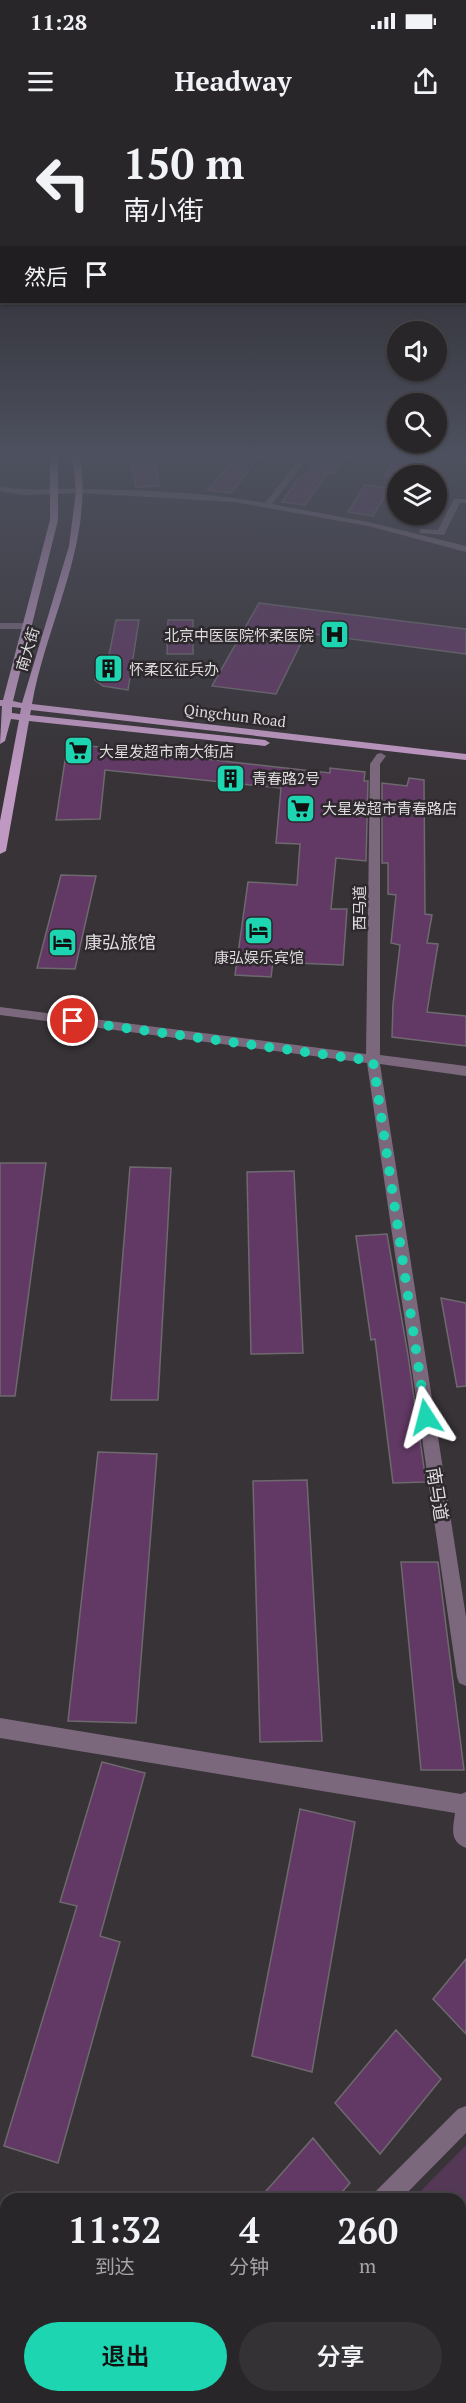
<!DOCTYPE html>
<html lang="zh">
<meta charset="utf-8">
<style>
body{margin:0;font-family:"PT Serif","Noto Sans SC",serif;background:#353235;color:#f1f3f6;height:100vh;display:flex;flex-direction:column;font-size:22px;white-space:nowrap}
*{box-sizing:border-box;margin:0}
p{font-size:20px;color:#a5a5a8}
.icon{flex:none;width:33px;height:33px;fill:none;stroke:currentColor;stroke-width:2;stroke-linecap:round;stroke-linejoin:round}
.map{position:relative;flex:1;overflow:hidden}
.drawer{position:absolute;left:0px;top:2073px;width:466px;height:210px;display:flex;flex-direction:column;background:#292629;border-radius:18px 18px 0 0;box-shadow:0 2px 4px #0004,0 0 0 2px #454346}
.drawer>*{flex:none}
.top-card{position:absolute;left:0px;top:0px;width:466px;height:183px;box-shadow:0 2px 4px #0004,0 0 0 2px #454346;background:#292629;color:#f1f3f6;overflow:hidden}
.fabs{position:absolute;left:387px;top:201px;display:grid;gap:12px}
.fabs a{display:grid;place-items:center;width:60px;height:60px;border-radius:50%;background:#292629;box-shadow:0 2px 4px #0004,0 0 0 2px #454346;font-size:30px}
.pin{position:absolute;display:grid;place-items:center;width:51px;height:51px;color:#fff;margin:-26px;border:3px solid #fff;border-radius:50%;box-shadow:0 2px 6px #0007}
.me{position:absolute;width:66px;margin:-33px;rotate:351deg;stroke-linejoin:round;filter:drop-shadow(0 0 4px #0008)}
.turn{display:flex;align-items:center;gap:21px;height:126px;padding:0 24px;font-size:27px}
.turn .icon{width:78px;height:78px;stroke-width:2.5}
.turn b{display:block;font-size:42px;line-height:51px}
.then{display:flex;align-items:center;height:57px;padding:0 24px;background:#0003;gap:12px;font-size:22px}
.eta{display:flex;justify-content:space-evenly;align-items:center;height:102px;text-align:center}
.eta b{font-size:36px;font-weight:600;line-height:42px}
.cta{display:flex;gap:12px;margin-top:auto;padding:12px 24px}
.cta a{flex:1;height:69px;border-radius:36px;background:#1dd5b1;color:#111;font-size:24px;font-weight:600;line-height:69px;text-align:center}
.cta a+a{background:#353235;color:#f1f3f6}
.status{display:flex;justify-content:space-between;align-items:center;height:42px;padding:0 30px;background:#292629;direction:ltr}
.status svg{height:16px;fill:currentColor}
header{display:flex;justify-content:space-between;align-items:center;height:78px;padding:0 24px;background:#292629;font-size:27px;font-weight:600}
.map>svg:first-child{display:block}
</style>
<div class="status"><b>11:28</b><svg viewBox="0 0 49 12"><path d="M0 12V9h3v3zM5 12V6h3v6zM10 12V3h3v9zM15 12V0h3v12zM26 1h20v11H26zM47 4h2v5h-2z"/></svg></div>
<header><svg class="icon" aria-label="menu" viewBox="0 0 24 24"><path d="M4 6h16M4 12h16M4 18h16"/></svg>Headway<svg class="icon" aria-label="share" viewBox="0 0 24 24"><path d="M12 15V3M7 8l5-5 5 5M5 13v7h14v-7"/></svg></header>
<div class="map">
<svg width="466" height="2283" viewBox="0 0 466 2283">
<rect width="100%" height="100%" fill="#373337"/>
<path fill="#543856" d="M466,2025V2283H245L244,2277H460V2079H413Z"/>
<path fill="#623965" stroke="#6e696e" stroke-width="1.5" d="M237,336H260L231,373L208,370Z
M320,336H346L334,354L327,353L305,385L282,382L300,356H305Z
M396,336H417L407,356H385Z
M153,338L159,366L136,367L131,340Z
M365,365L389,368L373,396L348,392Z
M259,483L466,509V534L306,513L276,574L212,566Z
M116,500H139L128,570L103,566L95,560L98,540H108Z
M168,500H193V534H167Z
M81,625L330,653V648L365,652L364,661H368L366,741L336,738L331,789H347L343,845L273,842L271,857L235,855L248,762L297,765L300,724L276,723L281,668L105,650L100,699L56,700L66,634L70,628Z
M409,658L424,660L425,794L432,795L427,823L438,824L427,892L466,896V926L392,917L393,884L400,825L391,823L396,775L388,774V743H382V663L407,666Z
M61,755L96,756L75,849L37,848Z
M0,1043H46L15,1276H0Z
M130,1047L171,1048L158,1280H111Z
M294,1051L303,1233L251,1234L247,1052Z
M387,1114L408,1235L426,1362L393,1363L375,1219L371,1220L356,1116Z
M441,1178L466,1183V1266L457,1267Z
M98,1332L157,1334L136,1603L68,1601Z
M307,1360L322,1621L260,1622L253,1361Z
M401,1442H438L464,1650H421Z
M102,1642L145,1653L100,1816L120,1822L58,2043L4,2026L77,1786L60,1782Z
M300,1689L355,1702L312,1952L252,1936Z
M466,1839V1914L433,1879Z
M396,1910L441,1959L380,2034L335,1983Z
M313,2018L350,2063L336,2079H259Z"/>
<g fill="none" stroke-linecap="round" stroke-linejoin="round">
<path fill="#7b687c" fill-rule="evenodd" d="M302,336H310L272,384L368,402L466,426V432L368,406L234,382L80,373L24,375L0,371V367C28,371 54,368 82,369C143,370 205,372 265,383Z
M453,336H465L466,347Z
M454,379H466V383H460L444,415L420,413V409L438,410Z
M0,503H27L32,506L27,509H0Z
M381,633L386,636L380,644V935L466,946V956L380,944L466,1497V1566L459,1563L457,1557L367,943L0,895V887L366,934L370,644L377,634Z
M0,1598L461,1674L466,1672V1728C449,1721 453,1709 455,1693L0,1618Z
M466,1986V2013L401,2079H372L376,2071L458,1989Z
M172,2277H201L198,2283H169Z"/>
<path fill="#c099c3" fill-rule="evenodd" d="M50,336H58V400L13,581L22,583L69,426L76,371L72,336H80C94,423 47,500 32,584L466,634V640L31,590L30,595L265,620L270,623L265,626L29,601L6,731L0,734V701L19,600L11,599L5,621L0,624L2,586H0V580H3L50,400ZM12,587L21,588L20,594L12,593Z"/>
</g>
<linearGradient id="sky" x2="0" y2="1"><stop stop-color="#1e1c1e"/><stop offset="0.51" stop-color="#4d505e"/><stop offset="1" stop-color="#4d505e" stop-opacity="0"/></linearGradient>
<rect width="466" height="655" fill="url(#sky)"/>
<g fill="none" stroke-linecap="round" stroke-linejoin="round">
<path stroke="#1dd5b1" stroke-width="10" stroke-dasharray="0 18" d="M73,901L373,941L426,1297"/>
</g>
<defs>
<symbol id="hospital-square" viewBox="-11 -11 22 22"><rect x="-9" y="-9" width="18" height="18" rx="4" fill="#1dd5b1" stroke="#2d292d"/><path d="M-5-5h3v3.5h4V-5h3V5h-3V1.5h-4V5h-3Z" fill="#111"/></symbol>
<symbol id="building-square" viewBox="-11 -11 22 22"><rect x="-9" y="-9" width="18" height="18" rx="4" fill="#1dd5b1" stroke="#2d292d"/><path d="M-4-6H4V6H1V3H-1V6H-4ZM-2.5-4.3h1.7v1.8h-1.7ZM.8-4.3h1.7v1.8H.8ZM-2.5-1h1.7V.8h-1.7ZM.8-1h1.7V.8H.8Z" fill="#111"/></symbol>
<symbol id="supermarket-square" viewBox="-11 -11 22 22"><rect x="-9" y="-9" width="18" height="18" rx="4" fill="#1dd5b1" stroke="#2d292d"/><path d="M-6-5.5h2.5l.6 2H6L4.5 2H-2.5L-4.4-4H-6ZM-1.5 3.2a1.3 1.3 0 1 0 .1 0ZM3 3.2a1.3 1.3 0 1 0 .1 0Z" fill="#111"/></symbol>
<symbol id="hotel-square" viewBox="-11 -11 22 22"><rect x="-9" y="-9" width="18" height="18" rx="4" fill="#1dd5b1" stroke="#2d292d"/><path d="M-6-4.5h1.5V1H6V5H4.5V3h-9V5H-6ZM-4 0a1.8 1.8 0 1 1 3.6 0ZM.5 0V-2.5h3Q6-2.5 6 0Z" fill="#111"/></symbol>
</defs>
<g fill-rule="evenodd">
<use href="#hospital-square" x="318" y="498" width="33" height="33"/>
<use href="#building-square" x="92" y="532" width="33" height="33"/>
<use href="#supermarket-square" x="62" y="614" width="33" height="33"/>
<use href="#building-square" x="214" y="642" width="33" height="33"/>
<use href="#supermarket-square" x="284" y="672" width="33" height="33"/>
<use href="#hotel-square" x="242" y="794" width="33" height="33"/>
<use href="#hotel-square" x="46" y="806" width="33" height="33"/>
</g>
<g text-anchor="middle" dominant-baseline="central" stroke-width="5" stroke-linejoin="round" paint-order="stroke">
<g font-size="15" fill="#dedcde" stroke="#2d292d" text-anchor="start">
<text x="314" y="515" text-anchor="end">北京中医医院怀柔医院</text>
<text x="129" y="549">怀柔区征兵办</text>
<text x="99" y="631">大星发超市南大街店</text>
<text x="252" y="658">青春路2号</text>
<text x="322" y="688">大星发超市青春路店</text>
<text x="259" y="837" text-anchor="middle">康弘娱乐宾馆</text>
</g>
<g font-size="15" fill="#dedcde" stroke="#2d292d">
<text transform="translate(27 529) rotate(-73)">南大街</text>
<text transform="translate(235 595) rotate(7)">Qingchun Road</text>
<text transform="translate(359 788) rotate(-90)">西马道</text>
</g>
<g font-size="18" fill="#dedcde" stroke="#2d292d" text-anchor="start">
<text x="84" y="822">康弘旅馆</text>
</g>
<g font-size="18" fill="#dedcde" stroke="#2d292d">
<text transform="translate(438 1374) rotate(81)">南马道</text>
</g>
</g>
</svg>
<div class="fabs">
<a><svg class="icon" aria-label="sound" viewBox="0 0 24 24"><path d="M4 9h4l5-4v14l-5-4H4zM17 9q2 3 0 6"/></svg></a>
<a><svg class="icon" aria-label="search" viewBox="0 0 24 24"><circle cx="10" cy="10" r="6"/><path d="M15 15l6 6"/></svg></a>
<a><svg class="icon" aria-label="layers" viewBox="0 0 24 24"><path d="M12 4l9 5-9 5-9-5zM3 14l9 5 9-5"/></svg></a>
</div>
<div class="pin" style="left:73px;top:901px;background:#d93025"><svg class="icon" aria-label="arrive" viewBox="0 0 24 24"><path d="M6 21V4h12l-3 4 3 4H6"/></svg></div>
<svg class="me" style="left:426px;top:1297px" viewBox="-20 -20 40 40"><path d="M0-17L14 15 0 8-14 15z" fill="#1dd5b1" stroke="#fff" stroke-width="4"/></svg>
<div class="top-card">
<div class="turn"><svg class="icon" aria-label="left" viewBox="0 0 24 24"><path d="M17 20v-9H6M10 6l-5 5 5 5"/></svg><div><b>150 m</b>南小街</div></div>
<div class="then">然后<svg class="icon" aria-label="arrive" viewBox="0 0 24 24"><path d="M6 21V4h12l-3 4 3 4H6"/></svg></div>
</div>
<section class="drawer">
<div class="eta">
<div><b>11:32</b><p>到达</p></div>
<div><b>4</b><p>分钟</p></div>
<div><b>260</b><p>m</p></div>
</div>
<div class="cta"><a>退出</a><a>分享</a></div>
</section>
</div>
